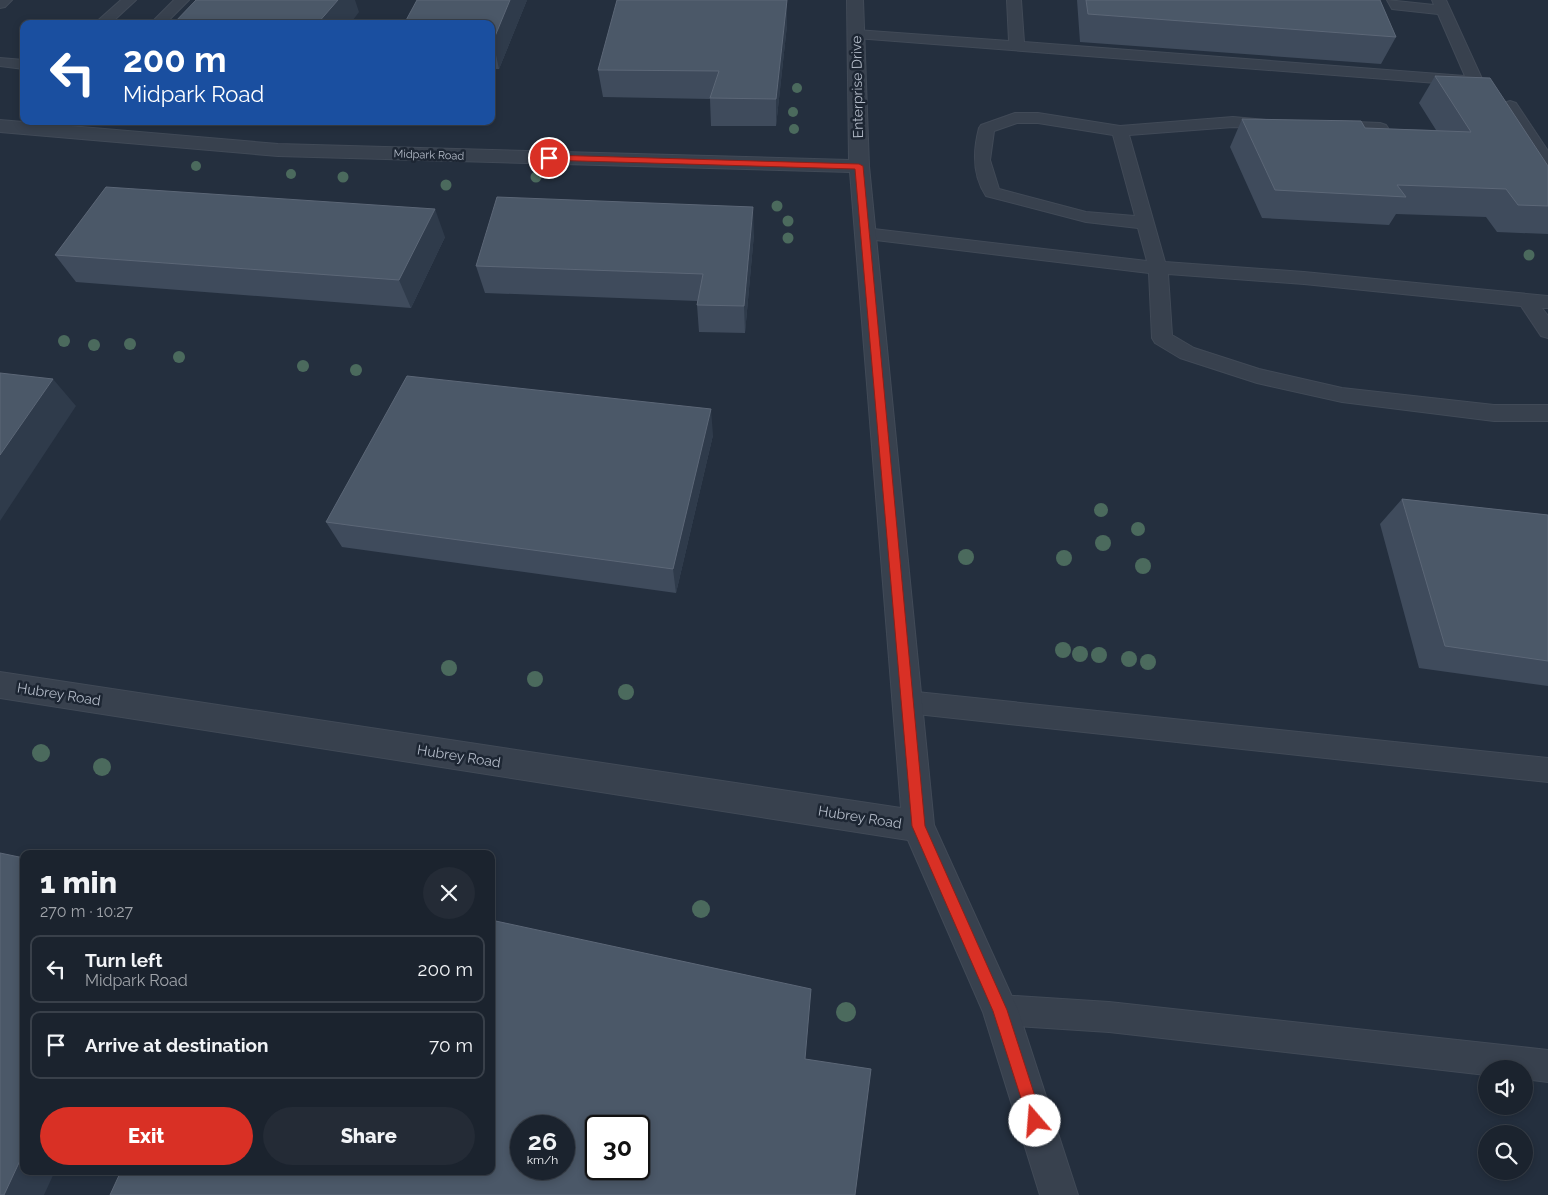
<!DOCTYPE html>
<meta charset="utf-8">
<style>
body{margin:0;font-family:Raleway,sans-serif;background:#242b36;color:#f1f3f6;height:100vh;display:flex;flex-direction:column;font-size:19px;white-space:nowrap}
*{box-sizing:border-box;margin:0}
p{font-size:16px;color:#a0a4aa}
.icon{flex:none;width:28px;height:28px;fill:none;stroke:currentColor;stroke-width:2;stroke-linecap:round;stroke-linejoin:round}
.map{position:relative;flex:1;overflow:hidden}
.sheet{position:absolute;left:20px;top:850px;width:475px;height:325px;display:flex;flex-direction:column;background:#1b232e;border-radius:10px;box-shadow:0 2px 8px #0003,0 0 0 1px #39404a}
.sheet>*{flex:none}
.hud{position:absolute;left:20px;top:20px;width:475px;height:105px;border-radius:10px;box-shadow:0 2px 8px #0003,0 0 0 1px #39404a;background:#1a4fa0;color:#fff;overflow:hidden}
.controls{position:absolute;left:1478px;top:1060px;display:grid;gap:10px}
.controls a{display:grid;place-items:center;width:55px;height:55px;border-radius:50%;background:#1b232e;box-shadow:0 2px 8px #0003,0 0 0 1px #39404a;font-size:25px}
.speed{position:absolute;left:510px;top:1115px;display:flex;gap:10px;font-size:25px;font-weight:700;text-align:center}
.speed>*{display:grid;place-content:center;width:65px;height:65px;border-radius:50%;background:#1b232e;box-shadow:0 2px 8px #0003,0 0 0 1px #39404a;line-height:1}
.speed small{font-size:12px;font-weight:400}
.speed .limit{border:2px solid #111;border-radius:8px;background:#fff;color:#111}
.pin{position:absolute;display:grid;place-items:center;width:42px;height:42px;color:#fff;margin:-21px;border:2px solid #fff;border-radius:50%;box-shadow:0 1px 5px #0007}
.me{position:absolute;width:55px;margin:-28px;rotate:342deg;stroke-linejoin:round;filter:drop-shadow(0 0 4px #0008)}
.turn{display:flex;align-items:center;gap:18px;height:105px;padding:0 20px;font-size:22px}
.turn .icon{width:65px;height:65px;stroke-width:2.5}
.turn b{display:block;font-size:35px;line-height:42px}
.round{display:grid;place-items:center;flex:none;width:52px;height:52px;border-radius:26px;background:#242b36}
.head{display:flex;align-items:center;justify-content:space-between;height:85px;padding:0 20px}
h1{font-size:30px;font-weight:800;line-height:38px}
.primary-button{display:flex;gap:10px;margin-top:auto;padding:10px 20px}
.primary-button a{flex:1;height:58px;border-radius:30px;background:#d93025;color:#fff;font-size:20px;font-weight:800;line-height:58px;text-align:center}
.primary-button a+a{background:#242b36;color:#f1f3f6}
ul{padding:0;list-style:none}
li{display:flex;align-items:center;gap:15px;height:68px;margin:0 10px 8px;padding:0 10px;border:2px solid #39404a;border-radius:10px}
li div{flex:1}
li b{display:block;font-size:19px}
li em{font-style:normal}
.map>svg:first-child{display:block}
</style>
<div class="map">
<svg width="1548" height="1195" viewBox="0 0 1548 1195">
<rect width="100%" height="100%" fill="#242f3e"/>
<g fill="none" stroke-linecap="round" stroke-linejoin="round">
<defs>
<path id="lane" d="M0,0H12L5,7L0,8Z
M121,0H136L110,24H94Z
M174,0H189L165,24H150Z
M1007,0H1021L1024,42L1465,76L1438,14L1392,9L1387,0L1434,5L1432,0H1446L1483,81L1480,84L1475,86L856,38L851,37L849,34L851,31L856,30L1009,41Z
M0,58L24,60V69L0,66Z
M1510,101L1516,103L1548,151V169L1542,168L1502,106L1504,103Z
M1015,113H1038L1120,126L1233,117L1279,121L1281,124L1279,127L1273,129L1233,127L1129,135L1165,262L1304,272L1548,296V308H1542L1548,316V338L1541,336L1521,306L1304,284L1168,274L1172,335L1194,348L1259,369L1342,388L1494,405H1548V421H1494L1342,402L1257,383L1180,358L1155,343L1152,338L1149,273L859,238L856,234L859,230L865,228L1147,261L1138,228L1086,222L986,196C972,175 973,151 979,128L981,125ZM1017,123H1038L1113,135L1135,216L1086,212L999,189L990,160L994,131Z
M1331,121L1380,123L1386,125L1388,128L1386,131L1380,133L1325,129L1323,126L1325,123Z
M907,691L1548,758V782L907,713L898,710L894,702L898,694Z
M1000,995L1109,1002L1548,1050V1082L1524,1079V1069H1486V1075L1109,1032L1000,1025L989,1021L985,1010L989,999Z"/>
<path id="street" d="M847,0H863L869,166L934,825L1018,1010L1078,1195H1040L983,1012L908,840L0,698V672L901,808L850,172L278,156L0,132V120L278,144L849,160Z"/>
</defs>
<use href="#lane" stroke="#414a57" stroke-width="2"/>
<use href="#street" stroke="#414a57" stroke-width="2"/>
<use href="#lane" fill="#38414e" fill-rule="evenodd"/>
<use href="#street" fill="#38414e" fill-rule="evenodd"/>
</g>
<g fill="#4b6a5d">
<circle cx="797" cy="88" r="5"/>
<circle cx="793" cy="112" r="5"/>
<circle cx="794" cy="129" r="5"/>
<circle cx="196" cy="166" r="5"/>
<circle cx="291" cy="174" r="5"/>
<circle cx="343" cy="177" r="5.5"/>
<circle cx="536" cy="177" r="5.5"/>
<circle cx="446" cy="185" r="5.5"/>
<circle cx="777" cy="206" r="5.5"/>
<circle cx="788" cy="221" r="5.5"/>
<circle cx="788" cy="238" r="5.5"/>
<circle cx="1529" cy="255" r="5.5"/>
<circle cx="64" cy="341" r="6"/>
<circle cx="130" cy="344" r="6"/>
<circle cx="94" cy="345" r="6"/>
<circle cx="179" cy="357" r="6"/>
<circle cx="303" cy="366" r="6"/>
<circle cx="356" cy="370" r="6"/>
<circle cx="1101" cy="510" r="7"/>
<circle cx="1138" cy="529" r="7"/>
<circle cx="1103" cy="543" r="8"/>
<circle cx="966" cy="557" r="8"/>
<circle cx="1064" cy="558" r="8"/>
<circle cx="1143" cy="566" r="8"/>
<circle cx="1063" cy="650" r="8"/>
<circle cx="1080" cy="654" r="8"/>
<circle cx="1099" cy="655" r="8"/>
<circle cx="1129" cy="659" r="8"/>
<circle cx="1148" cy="662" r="8"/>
<circle cx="449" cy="668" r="8"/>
<circle cx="535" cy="679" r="8"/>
<circle cx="626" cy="692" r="8"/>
<circle cx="41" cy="753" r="9"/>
<circle cx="102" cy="767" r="9"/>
<circle cx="701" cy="909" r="9"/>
<circle cx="846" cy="1012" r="10"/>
</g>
<path fill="#3f4b5c" d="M527,0L499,69H491V24Z
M787,0V25L776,126H711L710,99L603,97L598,70Z
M1077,0H1380L1396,37L1381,64L1080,42Z
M1435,76L1548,166V234L1497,232L1486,217L1396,214L1389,225L1262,218L1230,147L1242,119L1365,128L1436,130L1419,103Z
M754,234L745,333L699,332L697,305V301L485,293L476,266Z
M445,237L411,308L76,282L55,255Z
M713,435L676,593L342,547L326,522Z
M1402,499L1548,515V686L1419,668L1380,524Z"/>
<path fill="#2f3b4b" d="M338,0H355L359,12L350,24H317Z
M510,0H527L499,69L493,41Z
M787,0V25L776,126V99Z
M753,207L754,234L745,333L744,306Z
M435,209L445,237L411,308L399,280Z
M53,379L76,406L0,521V455Z
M711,409L713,435L676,593L673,569Z
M24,1152V1171H55L44,1195H4Z"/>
<path fill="#4b5868" stroke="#5c6777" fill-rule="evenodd" d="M196,0H338L317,24H173Z
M417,0H510L493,41H491V24H404Z
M617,0H787L776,99L710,98L719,71L598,70Z
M1086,0H1380L1396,37L1088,14Z
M1435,76L1490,78L1548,166V206L1518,205L1506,189L1397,185L1406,197L1275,190L1242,119L1361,121L1365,128L1471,132Z
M106,187L435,209L399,280L55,255Z
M497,197L753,207L744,306L697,305L703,274L476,266Z
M0,373L53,379L0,455Z
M407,376L711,409L673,569L326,522Z
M1402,499L1548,515V661L1445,646Z
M85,852L95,854H83Z
M0,853L24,858V1152L4,1195H0Z
M491,920L811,989L805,1059L871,1069L855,1195H110L121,1171H491ZM521,1126H564V1169H521ZM596,1126H639V1169H596Z"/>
<path fill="#d93025" stroke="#8d1f18" d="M549,155L859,164L863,166L925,826L1007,1010L1043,1121L1041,1126L1035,1129L1030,1126L993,1011L912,826L855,169L546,160L545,158Z"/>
<g text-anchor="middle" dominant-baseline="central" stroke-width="5" stroke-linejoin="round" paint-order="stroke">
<g font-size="11" fill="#b4bcc9" stroke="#1d2633">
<text transform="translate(429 155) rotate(2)">Midpark Road</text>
</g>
<g font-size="14" fill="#b4bcc9" stroke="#1d2633">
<text transform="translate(857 87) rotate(-91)">Enterprise Drive</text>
<text transform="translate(59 694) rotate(9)">Hubrey Road</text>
<text transform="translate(459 756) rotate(9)">Hubrey Road</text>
<text transform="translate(860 817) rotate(9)">Hubrey Road</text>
</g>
</g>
</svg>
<div class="controls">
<a><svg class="icon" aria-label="sound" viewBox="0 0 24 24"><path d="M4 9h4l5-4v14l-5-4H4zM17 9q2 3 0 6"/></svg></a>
<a><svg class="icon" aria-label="search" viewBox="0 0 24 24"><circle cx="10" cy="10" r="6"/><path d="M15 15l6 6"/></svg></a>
</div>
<div class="speed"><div>26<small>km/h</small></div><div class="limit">30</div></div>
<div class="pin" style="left:549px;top:158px;background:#d93025"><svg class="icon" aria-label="arrive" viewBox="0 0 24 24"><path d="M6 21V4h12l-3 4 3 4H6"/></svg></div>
<svg class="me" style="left:1035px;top:1121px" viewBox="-20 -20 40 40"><circle r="19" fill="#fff"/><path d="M0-13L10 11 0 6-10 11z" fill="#d93025"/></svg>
<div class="hud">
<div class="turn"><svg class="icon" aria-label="left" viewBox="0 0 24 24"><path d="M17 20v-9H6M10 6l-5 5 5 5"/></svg><div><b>200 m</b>Midpark Road</div></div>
</div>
<section class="sheet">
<div class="head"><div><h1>1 min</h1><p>270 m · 10:27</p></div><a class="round"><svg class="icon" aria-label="close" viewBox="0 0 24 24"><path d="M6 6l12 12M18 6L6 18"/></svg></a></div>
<ul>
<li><svg class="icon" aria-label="left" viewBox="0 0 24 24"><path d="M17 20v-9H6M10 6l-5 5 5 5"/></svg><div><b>Turn left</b><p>Midpark Road</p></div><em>200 m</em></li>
<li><svg class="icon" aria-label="arrive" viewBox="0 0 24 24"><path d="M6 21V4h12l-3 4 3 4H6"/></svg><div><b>Arrive at destination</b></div><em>70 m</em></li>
</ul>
<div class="primary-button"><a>Exit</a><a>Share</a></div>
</section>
</div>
